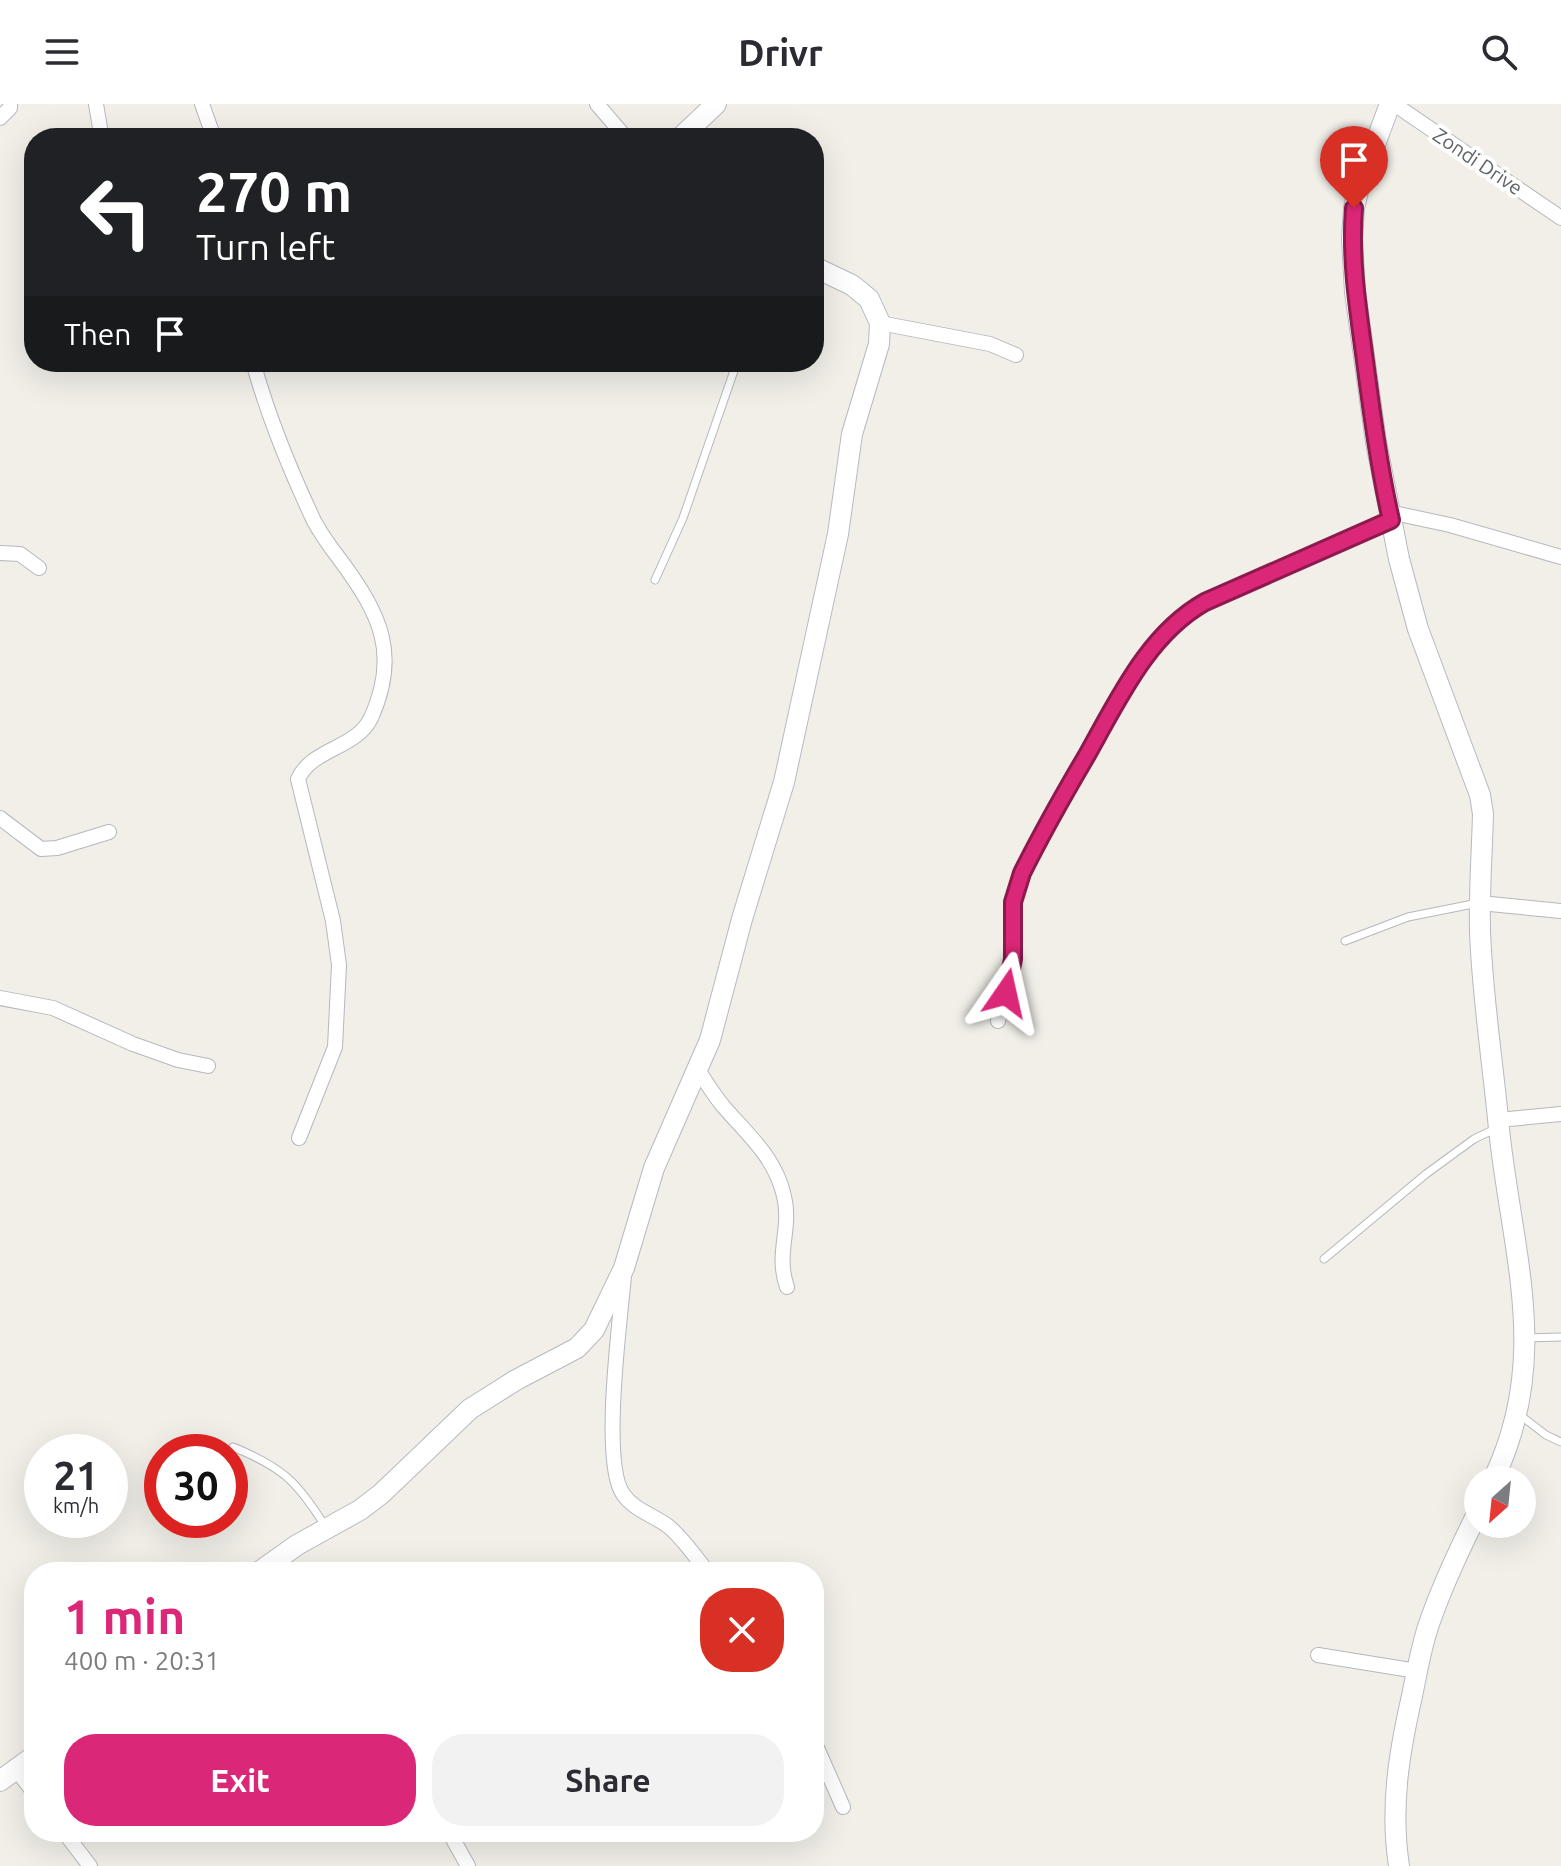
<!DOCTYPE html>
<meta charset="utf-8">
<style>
body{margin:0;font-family:Ubuntu,sans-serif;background:#f2f2f3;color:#2b2b33;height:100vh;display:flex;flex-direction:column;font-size:30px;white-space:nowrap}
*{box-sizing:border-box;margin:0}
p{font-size:26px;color:#7c7c81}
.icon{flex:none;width:44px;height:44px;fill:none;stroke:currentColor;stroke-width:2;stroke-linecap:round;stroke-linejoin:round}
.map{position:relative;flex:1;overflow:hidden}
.panel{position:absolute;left:24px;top:1458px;width:800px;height:280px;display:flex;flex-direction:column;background:#fff;border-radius:32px;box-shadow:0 8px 32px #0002}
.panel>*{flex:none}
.guide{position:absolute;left:24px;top:24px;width:800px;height:244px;border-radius:32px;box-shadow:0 8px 32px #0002;background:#202124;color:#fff;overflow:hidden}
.needle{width:52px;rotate:207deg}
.fabs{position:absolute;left:1464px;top:1362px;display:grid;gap:16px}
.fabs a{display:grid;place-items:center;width:72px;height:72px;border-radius:50%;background:#fff;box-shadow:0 8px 32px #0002;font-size:40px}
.speed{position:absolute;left:24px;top:1330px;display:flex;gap:16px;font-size:40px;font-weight:700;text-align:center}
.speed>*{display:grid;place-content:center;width:104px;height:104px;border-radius:50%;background:#fff;box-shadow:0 8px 32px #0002;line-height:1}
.speed small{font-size:20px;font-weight:400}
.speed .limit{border:12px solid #d22;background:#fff;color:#111}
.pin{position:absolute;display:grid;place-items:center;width:68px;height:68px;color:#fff;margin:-82px -34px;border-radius:50% 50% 50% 0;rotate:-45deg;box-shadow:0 0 8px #0007}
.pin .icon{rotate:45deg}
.me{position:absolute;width:88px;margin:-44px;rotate:11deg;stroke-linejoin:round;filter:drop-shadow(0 0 6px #0008)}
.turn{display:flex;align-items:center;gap:28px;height:168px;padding:0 40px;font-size:36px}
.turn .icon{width:104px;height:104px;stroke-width:2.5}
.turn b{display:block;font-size:56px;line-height:68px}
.then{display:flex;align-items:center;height:76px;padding:0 40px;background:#0003;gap:16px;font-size:30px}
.round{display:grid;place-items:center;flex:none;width:84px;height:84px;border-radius:32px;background:#f2f2f3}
.headline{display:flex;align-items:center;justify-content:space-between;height:136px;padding:0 40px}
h1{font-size:48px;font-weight:600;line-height:60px;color:#db2777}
.cta{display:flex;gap:16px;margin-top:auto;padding:16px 40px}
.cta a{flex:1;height:92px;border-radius:32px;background:#db2777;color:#fff;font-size:32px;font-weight:600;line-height:92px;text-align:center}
.cta a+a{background:#f2f2f3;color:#2b2b33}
header{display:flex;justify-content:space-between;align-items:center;height:104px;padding:0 40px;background:#fff;font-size:36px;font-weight:600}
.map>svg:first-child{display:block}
</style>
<header><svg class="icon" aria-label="menu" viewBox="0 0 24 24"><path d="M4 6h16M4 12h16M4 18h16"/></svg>Drivr<svg class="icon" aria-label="search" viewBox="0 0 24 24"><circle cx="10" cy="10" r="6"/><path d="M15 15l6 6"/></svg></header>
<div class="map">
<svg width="1561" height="1762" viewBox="0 0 1561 1762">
<rect width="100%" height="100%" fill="#f1efe8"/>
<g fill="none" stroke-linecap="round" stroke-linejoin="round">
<defs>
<path id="lane" d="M655,476L683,414L737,258
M1345,837L1408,813L1478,799
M1324,1155L1426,1070L1474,1035L1497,1024
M1526,1234L1561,1233
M1520,1311L1546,1331L1561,1338
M233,1343C282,1363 297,1377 325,1422"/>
<path id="street" d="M96,0L101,30
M202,0L214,34
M597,0L626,34
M1394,0L1561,114
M0,14L10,4V0
M880,219L990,240L1016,251
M253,258C268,312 290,366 314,417C322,432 331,444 341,457C380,510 400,550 371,614C356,645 312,644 298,675L333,817L339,861L335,943L299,1034
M1389,408L1450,421L1561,453
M0,449L20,450L39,464
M0,714L41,745L57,744L109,728
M1480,799L1561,807
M0,894L53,904L133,940L178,956L208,962
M998,917L1013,855L1012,803L1022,769L1125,584L1141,560L1175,518L1205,498L1391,416
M698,966C706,978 714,991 723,1002C748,1031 775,1053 784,1092C792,1125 775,1149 787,1183
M1499,1016L1561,1010
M624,1172C620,1217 601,1358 623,1390C634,1406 653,1411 668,1422C683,1434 695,1453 708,1468
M1318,1551L1417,1567
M814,1637L843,1703
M15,1664L34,1689
M64,1728L90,1762
M449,1728L468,1762"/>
<path id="secondary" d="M1390,0L1359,83L1354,104L1352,135L1355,188L1376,338L1399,455L1418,525L1480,691L1483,710C1482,749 1479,787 1480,826C1482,892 1493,959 1499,1025C1512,1150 1552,1254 1493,1376
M680,34L716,0
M259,1468L297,1441L360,1406L381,1390L470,1305L516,1276L577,1244L594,1226L624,1164L654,1064L710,936L742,815L784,678L838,430L852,330L879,240L880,219L869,195L852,181L814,163
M0,1677L34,1652
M1399,1762C1390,1703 1399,1649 1412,1592C1417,1568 1421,1543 1429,1520C1442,1482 1460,1444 1478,1408"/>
</defs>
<use href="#lane" stroke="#b5b8bc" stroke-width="9"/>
<use href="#street" stroke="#b5b8bc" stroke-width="16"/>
<use href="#secondary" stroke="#b6babf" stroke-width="22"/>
<use href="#lane" stroke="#fff" stroke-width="7"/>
<use href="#street" stroke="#fff" stroke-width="14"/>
<use href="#secondary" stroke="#fff" stroke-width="20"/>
</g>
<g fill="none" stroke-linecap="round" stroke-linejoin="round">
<defs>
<path id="route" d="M1006,889L1013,855V798L1022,769C1042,729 1064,690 1087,651C1118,596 1148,530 1205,498L1391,416C1379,363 1372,310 1365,257C1358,205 1350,156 1354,104"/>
</defs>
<use href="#route" stroke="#8e194d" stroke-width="20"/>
<use href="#route" stroke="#db2777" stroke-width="14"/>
</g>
<g text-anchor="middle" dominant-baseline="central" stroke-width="8" stroke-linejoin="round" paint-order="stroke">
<g font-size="20" fill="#5f6368" stroke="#fff">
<text transform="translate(1478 57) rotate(34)">Zondi Drive</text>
</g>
</g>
</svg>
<div class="fabs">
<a><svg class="needle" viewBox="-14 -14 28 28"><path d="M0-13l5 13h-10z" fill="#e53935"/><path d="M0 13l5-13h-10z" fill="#7c7c81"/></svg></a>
</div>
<div class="speed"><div>21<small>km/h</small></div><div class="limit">30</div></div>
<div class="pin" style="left:1354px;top:104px;background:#d93025"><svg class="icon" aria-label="arrive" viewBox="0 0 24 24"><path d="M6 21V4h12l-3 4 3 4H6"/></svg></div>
<svg class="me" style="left:1006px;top:889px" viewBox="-20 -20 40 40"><path d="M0-17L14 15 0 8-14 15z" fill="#db2777" stroke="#fff" stroke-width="4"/></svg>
<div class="guide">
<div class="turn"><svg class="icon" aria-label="left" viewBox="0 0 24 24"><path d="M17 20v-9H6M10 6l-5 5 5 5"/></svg><div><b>270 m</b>Turn left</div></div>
<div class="then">Then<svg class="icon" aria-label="arrive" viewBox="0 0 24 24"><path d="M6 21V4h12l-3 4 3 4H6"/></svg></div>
</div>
<section class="panel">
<div class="headline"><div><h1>1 min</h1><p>400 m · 20:31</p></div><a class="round" style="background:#d93025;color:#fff"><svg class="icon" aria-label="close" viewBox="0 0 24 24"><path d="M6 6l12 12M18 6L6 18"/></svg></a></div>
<div class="cta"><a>Exit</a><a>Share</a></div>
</section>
</div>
